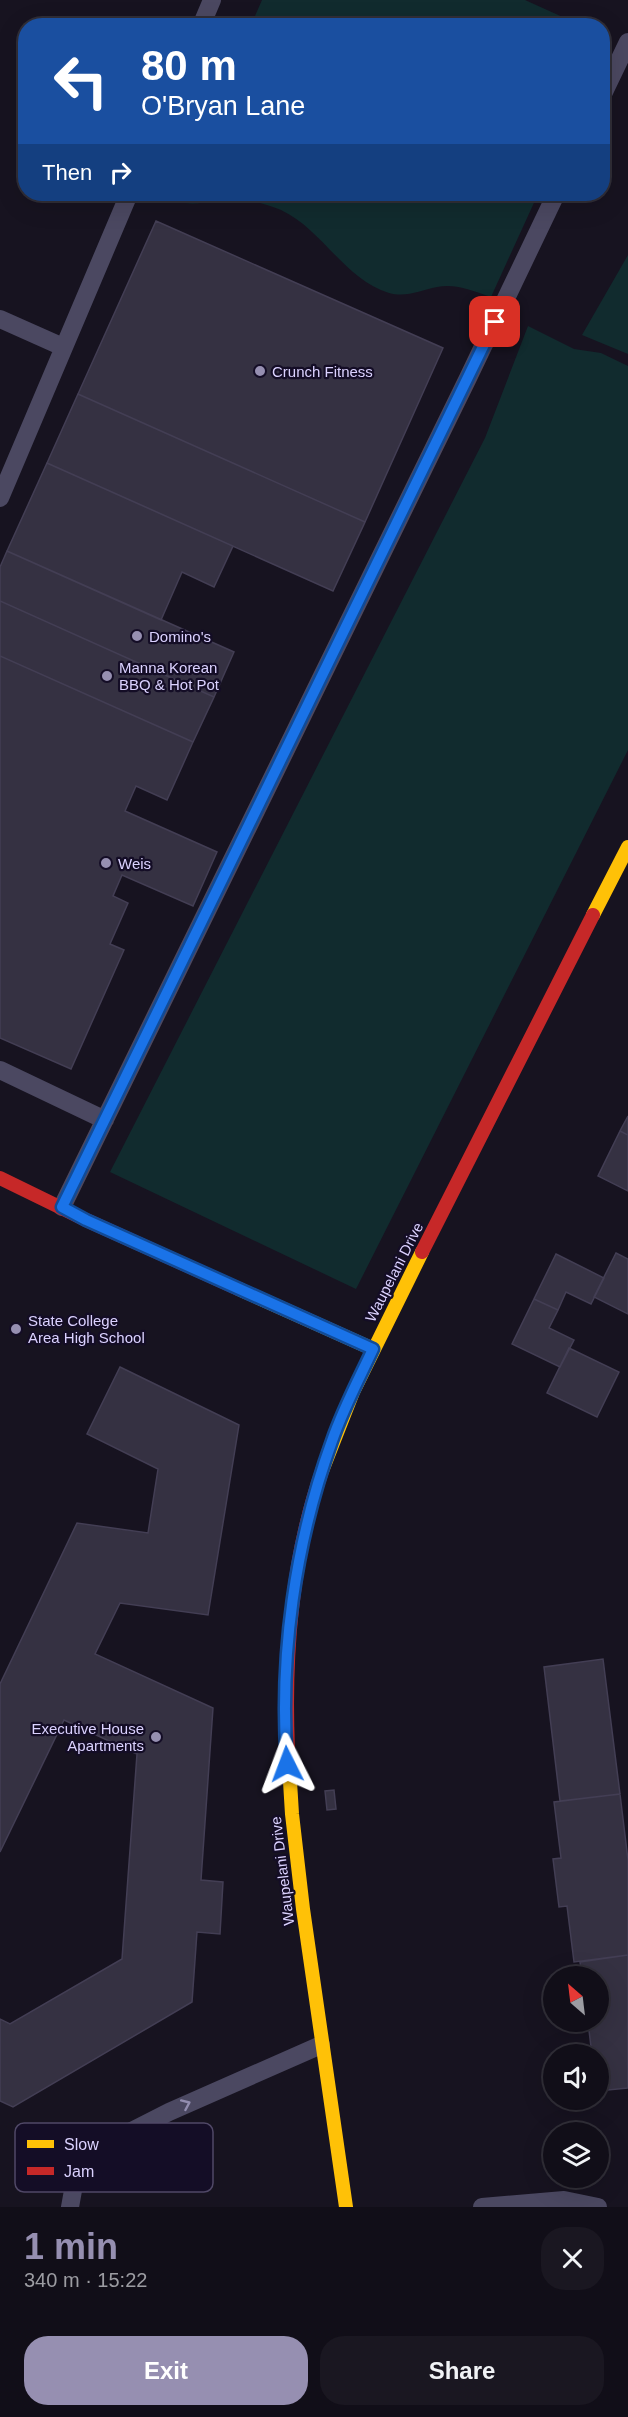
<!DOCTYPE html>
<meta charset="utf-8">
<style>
body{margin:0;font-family:Helvetica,sans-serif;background:#1a1721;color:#f1f3f6;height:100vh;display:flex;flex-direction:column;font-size:22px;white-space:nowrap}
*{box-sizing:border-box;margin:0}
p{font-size:20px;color:#9c9ca2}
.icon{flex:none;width:33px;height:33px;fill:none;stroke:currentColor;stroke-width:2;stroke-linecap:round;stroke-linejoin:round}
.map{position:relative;height:2207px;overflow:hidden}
.panel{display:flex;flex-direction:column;background:#110e18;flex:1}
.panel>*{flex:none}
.guide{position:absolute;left:18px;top:18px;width:592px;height:183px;border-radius:24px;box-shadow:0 6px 24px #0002,0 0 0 2px #302e37;background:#1a4fa0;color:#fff;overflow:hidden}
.needle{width:39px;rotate:332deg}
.controls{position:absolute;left:543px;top:1966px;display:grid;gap:12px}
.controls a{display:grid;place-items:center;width:66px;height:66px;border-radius:50%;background:#110e18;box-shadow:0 6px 24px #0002,0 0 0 2px #302e37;font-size:30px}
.pin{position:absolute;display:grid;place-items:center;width:51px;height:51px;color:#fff;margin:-26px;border-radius:12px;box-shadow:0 3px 9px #0006}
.me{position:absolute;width:66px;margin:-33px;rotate:357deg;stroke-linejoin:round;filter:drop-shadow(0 0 4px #0008)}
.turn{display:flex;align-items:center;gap:21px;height:126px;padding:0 24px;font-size:27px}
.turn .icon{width:78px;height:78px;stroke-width:2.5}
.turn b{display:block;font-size:42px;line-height:51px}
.then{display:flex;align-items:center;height:57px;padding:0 24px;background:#0003;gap:12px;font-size:22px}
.round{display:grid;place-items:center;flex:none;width:63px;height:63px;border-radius:24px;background:#1a1721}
.head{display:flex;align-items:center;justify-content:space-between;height:102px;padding:0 24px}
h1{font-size:36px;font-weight:600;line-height:45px;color:#968fb1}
.button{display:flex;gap:12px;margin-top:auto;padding:12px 24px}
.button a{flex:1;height:69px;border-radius:24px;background:#968fb1;color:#fff;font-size:24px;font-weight:600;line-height:69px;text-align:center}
.button a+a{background:#1a1721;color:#f1f3f6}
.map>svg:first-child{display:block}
</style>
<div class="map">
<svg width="628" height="2207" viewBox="0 0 628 2207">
<rect width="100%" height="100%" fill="#171320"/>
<path fill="#112b2e" d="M262,0H525L567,19L572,25H251Z
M181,194H538L491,297C474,291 455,283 437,287C420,290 407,298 389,293C344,279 322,229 281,210C267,204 252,200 236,200C217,200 197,206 178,202Z
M628,255V354L582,335Z
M528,326L574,349L601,353L628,366V750L356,1289L110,1172L485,438Z"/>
<path fill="#353142" stroke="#433e54" stroke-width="1.5" d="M156,221L443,348L365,522L78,394Z
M78,394L365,522L333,591L47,463Z
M47,463L233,546L214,587L182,572L161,620L7,551Z
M7,551L234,652L214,697L0,601V567Z
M0,601L214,697L193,742L0,656Z
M0,656L193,742L167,800L136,786L125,811L217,852L193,906L122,875L113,896L128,903L110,944L124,950L71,1069L0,1038Z
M628,1116V1135L620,1131Z
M620,1131L628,1135V1191L598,1176Z
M616,1253L628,1259V1314L594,1297Z
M556,1254L604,1278L591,1304L566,1292L558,1310L534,1299Z
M534,1299L558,1310L549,1328L574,1340L560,1367L512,1344Z
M569,1348L619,1372L597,1417L547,1393Z
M120,1367L239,1425L208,1615L120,1603L95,1654L213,1708L201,1880L223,1882L220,1934L197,1932L192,2002L13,2107L0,2101V2019L10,2024L122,1959L137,1754L64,1720L0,1852V1684L77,1523L148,1533L158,1469L87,1434Z
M603,1659L620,1794L560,1801L544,1667Z
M334,1790L336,1809L327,1810L325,1791Z
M620,1794L628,1860V1955L574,1962L567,1906L559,1907L553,1859L561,1858L554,1802Z
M628,1955V2088L598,2091V2055H592L588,2022H598V1977H582L580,1962Z"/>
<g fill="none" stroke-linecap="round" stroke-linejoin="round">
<path stroke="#4b4861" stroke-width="18" d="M201,26L212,0
M603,94L628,42
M0,319L63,347
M0,498L129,194
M0,1070L105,1120
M62,1207L468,378L556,194
M70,2207L74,2185L91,2156L112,2141L169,2112L321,2045
M482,2207L564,2200L598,2207"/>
<path stroke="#ffc107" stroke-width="14" d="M593,915L628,847
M239,1289L373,1349
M322,1471L353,1392L422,1252
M288,1749L292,1814L303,1909L346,2207"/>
<path stroke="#c62828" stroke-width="14" d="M0,1178L86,1220L239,1289
M422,1252L593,915
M288,1749C284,1655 291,1560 322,1471"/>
</g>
<defs><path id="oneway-chevron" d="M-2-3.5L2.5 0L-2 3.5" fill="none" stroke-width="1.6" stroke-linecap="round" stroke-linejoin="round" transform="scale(1.5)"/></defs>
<use stroke="#938db0" href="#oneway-chevron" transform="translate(186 2104) rotate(-24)"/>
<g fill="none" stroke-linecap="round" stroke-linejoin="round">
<defs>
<path id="route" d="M287,1764C279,1656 295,1543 332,1441C343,1409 359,1379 373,1349L86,1220L62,1207L495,322"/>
</defs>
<use href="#route" stroke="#114b97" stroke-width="15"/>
<use href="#route" stroke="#1a73e8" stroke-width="10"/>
</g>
<g fill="#968fb1" stroke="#140d26" stroke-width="2">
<circle cx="260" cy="371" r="6"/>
<circle cx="137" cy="636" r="6"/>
<circle cx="107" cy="676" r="6"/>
<circle cx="106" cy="863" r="6"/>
<circle cx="16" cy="1329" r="6"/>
<circle cx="156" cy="1737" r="6"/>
</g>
<g text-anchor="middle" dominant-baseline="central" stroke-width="4.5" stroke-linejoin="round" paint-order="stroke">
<g font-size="15" fill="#dbd2ff" stroke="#140d26" text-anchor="start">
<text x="272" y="371">Crunch Fitness</text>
<text x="149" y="636">Domino's</text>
<text x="119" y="667">Manna Korean<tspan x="119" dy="17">BBQ &amp; Hot Pot</tspan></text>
<text x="118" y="863">Weis</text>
<text x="28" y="1320">State College<tspan x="28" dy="17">Area High School</tspan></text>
<text x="144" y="1728" text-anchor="end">Executive House<tspan x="144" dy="17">Apartments</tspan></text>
</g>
<g font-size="15" fill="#dbd2ff" stroke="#140d26">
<text transform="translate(394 1272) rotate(-63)">Waupelani Drive</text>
<text transform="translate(282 1871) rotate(-97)">Waupelani Drive</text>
</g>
</g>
<rect x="15" y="2123" width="198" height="69" rx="9" fill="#140d26" stroke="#504867" stroke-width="1.5"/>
<rect x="27" y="2140" width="27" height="8" fill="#ffc107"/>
<rect x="27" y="2167" width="27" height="8" fill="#c62828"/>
<g font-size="16" fill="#dbd2ff">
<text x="64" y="2150">Slow</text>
<text x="64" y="2177">Jam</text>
</g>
</svg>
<div class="controls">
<a><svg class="needle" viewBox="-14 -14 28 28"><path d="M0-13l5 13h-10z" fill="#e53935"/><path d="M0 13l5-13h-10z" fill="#9c9ca2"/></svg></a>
<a><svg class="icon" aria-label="sound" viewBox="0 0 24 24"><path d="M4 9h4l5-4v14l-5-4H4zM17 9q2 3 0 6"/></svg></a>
<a><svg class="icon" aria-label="layers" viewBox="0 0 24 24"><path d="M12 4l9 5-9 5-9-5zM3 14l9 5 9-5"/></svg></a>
</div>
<div class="pin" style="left:495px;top:322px;background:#d93025"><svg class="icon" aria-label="arrive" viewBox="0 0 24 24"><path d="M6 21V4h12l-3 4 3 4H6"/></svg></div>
<svg class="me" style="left:287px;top:1764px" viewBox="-20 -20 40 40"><path d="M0-17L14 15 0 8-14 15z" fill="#1a73e8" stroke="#fff" stroke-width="4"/></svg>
<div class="guide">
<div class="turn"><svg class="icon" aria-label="left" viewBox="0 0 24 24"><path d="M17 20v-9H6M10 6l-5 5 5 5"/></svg><div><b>80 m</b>O'Bryan Lane</div></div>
<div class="then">Then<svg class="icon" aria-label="right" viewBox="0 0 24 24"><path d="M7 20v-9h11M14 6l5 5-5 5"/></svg></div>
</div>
</div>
<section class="panel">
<div class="head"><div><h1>1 min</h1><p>340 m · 15:22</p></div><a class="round"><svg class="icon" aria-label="close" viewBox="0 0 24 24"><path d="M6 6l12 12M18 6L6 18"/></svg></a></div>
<div class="button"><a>Exit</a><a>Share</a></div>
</section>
